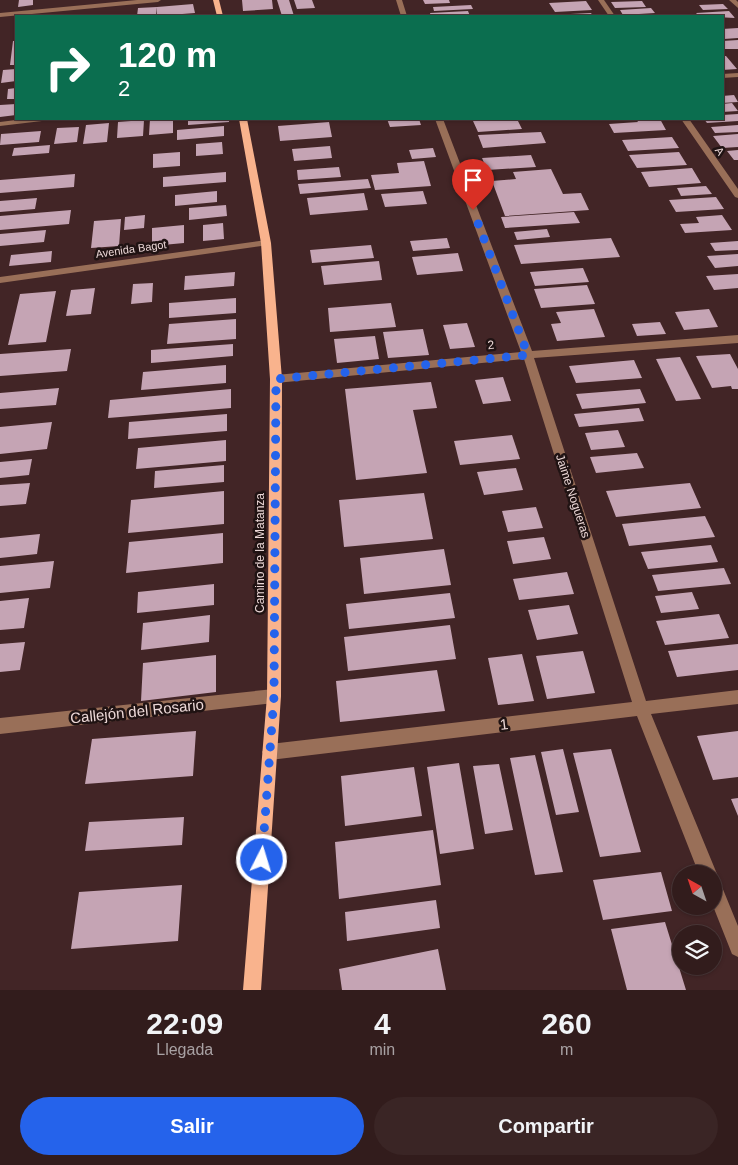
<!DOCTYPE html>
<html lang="es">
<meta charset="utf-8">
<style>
body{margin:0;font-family:Arial,sans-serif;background:#3a2525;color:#f1f3f6;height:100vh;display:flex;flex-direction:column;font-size:19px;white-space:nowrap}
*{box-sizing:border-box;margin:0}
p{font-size:16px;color:#a8a1a3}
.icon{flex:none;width:28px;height:28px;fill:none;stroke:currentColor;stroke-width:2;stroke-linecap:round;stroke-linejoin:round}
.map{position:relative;height:990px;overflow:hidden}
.details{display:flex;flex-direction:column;background:#321c1c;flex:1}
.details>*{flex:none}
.hud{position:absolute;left:15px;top:15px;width:709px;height:105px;border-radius:0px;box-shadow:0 1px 4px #0004,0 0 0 1px #4d3a3b;background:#0b6e4f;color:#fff;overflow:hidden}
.needle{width:32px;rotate:320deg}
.buttons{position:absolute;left:672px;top:865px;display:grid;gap:10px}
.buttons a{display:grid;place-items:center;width:50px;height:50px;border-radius:50%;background:#321c1c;box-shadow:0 1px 4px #0004,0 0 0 1px #4d3a3b;font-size:25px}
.pin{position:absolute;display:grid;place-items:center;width:42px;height:42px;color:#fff;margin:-51px -21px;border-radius:50% 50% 50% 0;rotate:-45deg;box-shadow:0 0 5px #0007}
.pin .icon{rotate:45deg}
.me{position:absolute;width:55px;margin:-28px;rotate:5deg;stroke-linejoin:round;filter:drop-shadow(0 0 4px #0008)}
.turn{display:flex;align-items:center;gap:18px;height:105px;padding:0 20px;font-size:22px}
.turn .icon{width:65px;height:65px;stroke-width:2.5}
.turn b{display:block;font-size:35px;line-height:42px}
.eta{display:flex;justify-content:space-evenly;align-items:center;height:85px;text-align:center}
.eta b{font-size:30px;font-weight:800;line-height:35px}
.primary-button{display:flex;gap:10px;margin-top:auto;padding:10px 20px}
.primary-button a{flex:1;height:58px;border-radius:30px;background:#2563eb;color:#fff;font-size:20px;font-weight:800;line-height:58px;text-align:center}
.primary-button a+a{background:#3a2525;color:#f1f3f6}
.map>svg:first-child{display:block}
</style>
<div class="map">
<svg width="738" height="990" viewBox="0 0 738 990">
<rect width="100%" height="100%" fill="#422526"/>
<path fill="#c5a4b4" d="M19,0H33V5L18,7Z
M242,0H272L273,9L243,11Z
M277,0H289L294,16H282Z
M294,0H312L315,8L297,9Z
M423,0H449L450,3L425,4Z
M586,1L592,10L555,12L549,3Z
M642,1L646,7L615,8L611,2Z
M193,4L195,13L157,16V7Z
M723,4L728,9L703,10L699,5Z
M471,5L473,9L434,11L433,7Z
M157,7L156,16H137L138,8Z
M651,8L655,13L623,15L620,10Z
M468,11L470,16H431L430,13Z
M729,11L735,18L699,16L696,13Z
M591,13L593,16H550V15Z
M738,28V38L724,39L722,37V29Z
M738,40V49H722V41Z
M13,41H16V65H10Z
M722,56H726L737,69L722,70Z
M16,69V81L1,83L3,70Z
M16,88V99H7L8,89Z
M734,95L738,102L722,103V96Z
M732,103L738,111L722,112V104Z
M16,104V115L0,117V105Z
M738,114V121L707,123L704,119H722V115Z
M150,119H173V133L149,135Z
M188,119H229V122L188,125Z
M387,119H419L421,125L390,127Z
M517,119L522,129L478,132L473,121Z
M636,119H660L666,130L614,133L609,124L638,122Z
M144,120L143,136L117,138L118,122Z
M329,122L332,137L280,141L278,126Z
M109,123L107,142L83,144L86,125Z
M738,125V132L715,133L711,127Z
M224,126V136L177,140V130Z
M79,127L77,142L54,144L57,128Z
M41,131L39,142L0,145L1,134Z
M541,132L546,143L483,148L478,135Z
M738,134V147L722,148L713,136Z
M672,137L679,148L628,151L622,140Z
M222,142L223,154L196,156V144Z
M50,145L49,153L12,156L14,148Z
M330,146L332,158L294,161L292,149Z
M433,148L436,157L412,159L409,150Z
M738,150V160H734L727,151Z
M180,152V166L153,168V154Z
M679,152L687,165L637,168L629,155Z
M531,155L536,167L487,170L482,158Z
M424,161L431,186L375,190L371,175L399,173L397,163Z
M339,167L341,177L298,180L297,170Z
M692,168L701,183L649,187L641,172Z
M551,169L563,194L581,193L589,210L505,216L492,181L516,179L513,172Z
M226,172V182L163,187V177Z
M75,174L74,187L0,193V180Z
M368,179L371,188L300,194L298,184Z
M706,186L712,194L681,196L677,188Z
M217,191V202L175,206V195Z
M423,191L427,204L385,207L381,194Z
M364,193L368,210L310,215L307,198Z
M716,197L724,209L676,212L669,200Z
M37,198L35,209L0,212V201Z
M226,205L227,216L189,220V208Z
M71,210L69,224L0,230V216Z
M574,212L580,223L505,228L501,217Z
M145,215L144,228L124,230L125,217Z
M722,215L732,230L685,233L680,224L699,223L696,217Z
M121,219L119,246L91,248L94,221Z
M223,223L224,239L203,241V225Z
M184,225V243L152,246V228Z
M547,229L550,237L517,240L514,232Z
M46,230L44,242L0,246V234Z
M447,238L450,248L413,251L410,241Z
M611,238L620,257L521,264L514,245Z
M738,241V250L715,251L710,243Z
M371,245L374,258L312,263L310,250Z
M52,251L51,262L9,266L11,255Z
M458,253L463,271L417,275L412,257Z
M738,254V266L715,268L707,256Z
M379,261L382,280L324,285L321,266Z
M583,268L589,282L535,286L530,272Z
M235,272L234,286L184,290L185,276Z
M738,274V288L714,290L706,276Z
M153,283L152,302L131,304L133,284Z
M587,285L595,304L541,308L534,289Z
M95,288L91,314L66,316L71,290Z
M56,291L46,342L8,345L20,294Z
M236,298V313L169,318V303Z
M391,303L396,327L330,332L328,308Z
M594,309L605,337L557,341L551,324L561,323L556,312Z
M709,309L718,327L684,330L675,312Z
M236,319V339L167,344L169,324Z
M660,322L666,334L637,336L632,324Z
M467,323L475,347L450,349L443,325Z
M423,329L429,355L388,358L383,332Z
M375,336L379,359L337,363L334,339Z
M233,344V356L151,363V350Z
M71,349L67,371L0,376V354Z
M730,354L738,369V389H732L731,386L712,388L696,356Z
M680,357L701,399L676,401L656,359Z
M634,360L642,378L576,383L569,366Z
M226,365V383L141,390L143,372Z
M503,377L511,401L483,404L475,380Z
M431,382L437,408L413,410L427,473L356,480L345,389Z
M59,388L56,405L0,409V393Z
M231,389V408L108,418L110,400Z
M640,389L646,403L582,409L576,394Z
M639,408L644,421L579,427L574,414Z
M227,414V431L128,439L129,422Z
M52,422L47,449L0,454V427Z
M618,430L625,447L591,450L585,433Z
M512,435L520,459L460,465L454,441Z
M226,440V461L136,469L138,448Z
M637,453L644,468L596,473L590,457Z
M32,459L29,475L0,478V462Z
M224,465V482L154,488L155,471Z
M516,468L523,490L484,495L477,472Z
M30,483L26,504L0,506V485Z
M690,483L701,508L616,517L606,491Z
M224,491V524L128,533L131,500Z
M424,493L433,539L344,547L339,500Z
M536,507L543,528L508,532L502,511Z
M705,516L715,537L629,546L622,524Z
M223,533V563L126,573L129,542Z
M40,534L37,554L0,558V538Z
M544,537L551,559L513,564L507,541Z
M711,545L718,562L648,569L641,552Z
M444,549L451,585L364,594L360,558Z
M54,561L50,588L0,593V566Z
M724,568L731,584L658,591L652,575Z
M567,572L574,594L519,600L513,579Z
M214,584V605L137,613L138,592Z
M692,592L699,609L661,613L655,596Z
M450,593L455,618L349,629L346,604Z
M29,598L24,628L0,630V601Z
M569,605L578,634L537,640L528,610Z
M719,614L729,638L665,645L656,621Z
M210,615L209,642L141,650L143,623Z
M450,625L456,659L348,671L344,637Z
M25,642L20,670L0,672V644Z
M738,644V670L677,677L668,651Z
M583,651L595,693L547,699L536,656Z
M522,654L534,701L498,705L488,658Z
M216,655V692L141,701L143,663Z
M437,670L445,711L340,722L336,681Z
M196,731L193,776L85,784L92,739Z
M738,731V777L713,780L697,736Z
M563,749L579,812L556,815L541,752Z
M611,749L641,852L600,857L573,753Z
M535,755L563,872L535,875L510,758Z
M459,763L474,849L440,854L427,767Z
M499,764L513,830L485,834L473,766Z
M414,767L422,816L345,826L341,776Z
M738,798V816L731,799Z
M184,817L182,845L85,851L89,822Z
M433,830L441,885L339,899L335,842Z
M661,872L672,911L603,920L593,880Z
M182,885L178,941L71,949L79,892Z
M436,900L440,928L347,941L345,912Z
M665,922L686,990H627L611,929Z
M438,949L446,990H342L339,969Z"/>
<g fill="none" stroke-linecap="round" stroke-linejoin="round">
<path fill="#996f58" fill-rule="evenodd" d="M137,0H161L158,2L0,17V13Z
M396,0H402L407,16H401Z
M598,0H604L615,16H609Z
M729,0H736L738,2V8Z
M738,73V77L722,78V74Z
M24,119H46L42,121L0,126V122Z
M435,119H443L532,351L738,335V343L534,358L646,701L738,690V704L651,714L717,874L714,880L720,882L738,926V957L732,954L713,906L714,874H699L637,716L270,760L265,757L262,752L265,747L270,744L632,702L524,359L276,383L270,379L276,375L521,352Z
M681,119H689L738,189V198L735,197Z
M266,240L269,241V245L0,283V277Z
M274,689L279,691L281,696L279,701L274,703L0,734V718Z"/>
<path fill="#f9b38d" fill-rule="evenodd" d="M213,0H219L223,16H217Z
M239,119H247L271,243L282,379L281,696L261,990H243L267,696L270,379L261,243Z"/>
</g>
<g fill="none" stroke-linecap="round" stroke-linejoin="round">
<path stroke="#2563eb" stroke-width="9" stroke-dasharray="0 16.2" d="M262,860L274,696L276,379L528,355L473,210"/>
</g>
<g text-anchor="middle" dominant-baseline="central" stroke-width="5" stroke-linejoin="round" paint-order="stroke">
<g font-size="11" fill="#ecd8d7" stroke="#201313">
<text transform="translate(720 151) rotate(55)">A</text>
<text transform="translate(131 249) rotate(-8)">Avenida Bagot</text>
</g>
<g font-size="12" fill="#ecd8d7" stroke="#201313">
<text transform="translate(491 345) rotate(-6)">2</text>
<text transform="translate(573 496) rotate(72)">Jaime Nogueras</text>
<text transform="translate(260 553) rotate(-90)">Camino de la Matanza</text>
</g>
<g font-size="15" fill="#ecd8d7" stroke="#201313">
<text transform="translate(137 711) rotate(-6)">Callejón del Rosario</text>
<text transform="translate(504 724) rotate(-7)">1</text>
</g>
</g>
</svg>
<div class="buttons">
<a><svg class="needle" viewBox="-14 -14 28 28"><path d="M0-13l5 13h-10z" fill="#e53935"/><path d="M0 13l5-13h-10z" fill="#a8a1a3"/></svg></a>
<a><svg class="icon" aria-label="layers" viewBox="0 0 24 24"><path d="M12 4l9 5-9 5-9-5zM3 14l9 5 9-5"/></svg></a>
</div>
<div class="pin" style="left:473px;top:210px;background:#d93025"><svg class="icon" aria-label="arrive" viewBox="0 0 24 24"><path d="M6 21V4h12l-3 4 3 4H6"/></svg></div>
<svg class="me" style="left:262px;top:860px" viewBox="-20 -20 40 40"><circle r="17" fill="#2563eb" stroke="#fff" stroke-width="3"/><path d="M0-11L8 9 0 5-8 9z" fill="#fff"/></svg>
<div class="hud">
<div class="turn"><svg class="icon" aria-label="right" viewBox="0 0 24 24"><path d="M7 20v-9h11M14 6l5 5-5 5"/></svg><div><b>120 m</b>2</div></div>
</div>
</div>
<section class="details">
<div class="eta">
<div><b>22:09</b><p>Llegada</p></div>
<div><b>4</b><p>min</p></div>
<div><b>260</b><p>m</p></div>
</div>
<div class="primary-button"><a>Salir</a><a>Compartir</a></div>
</section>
